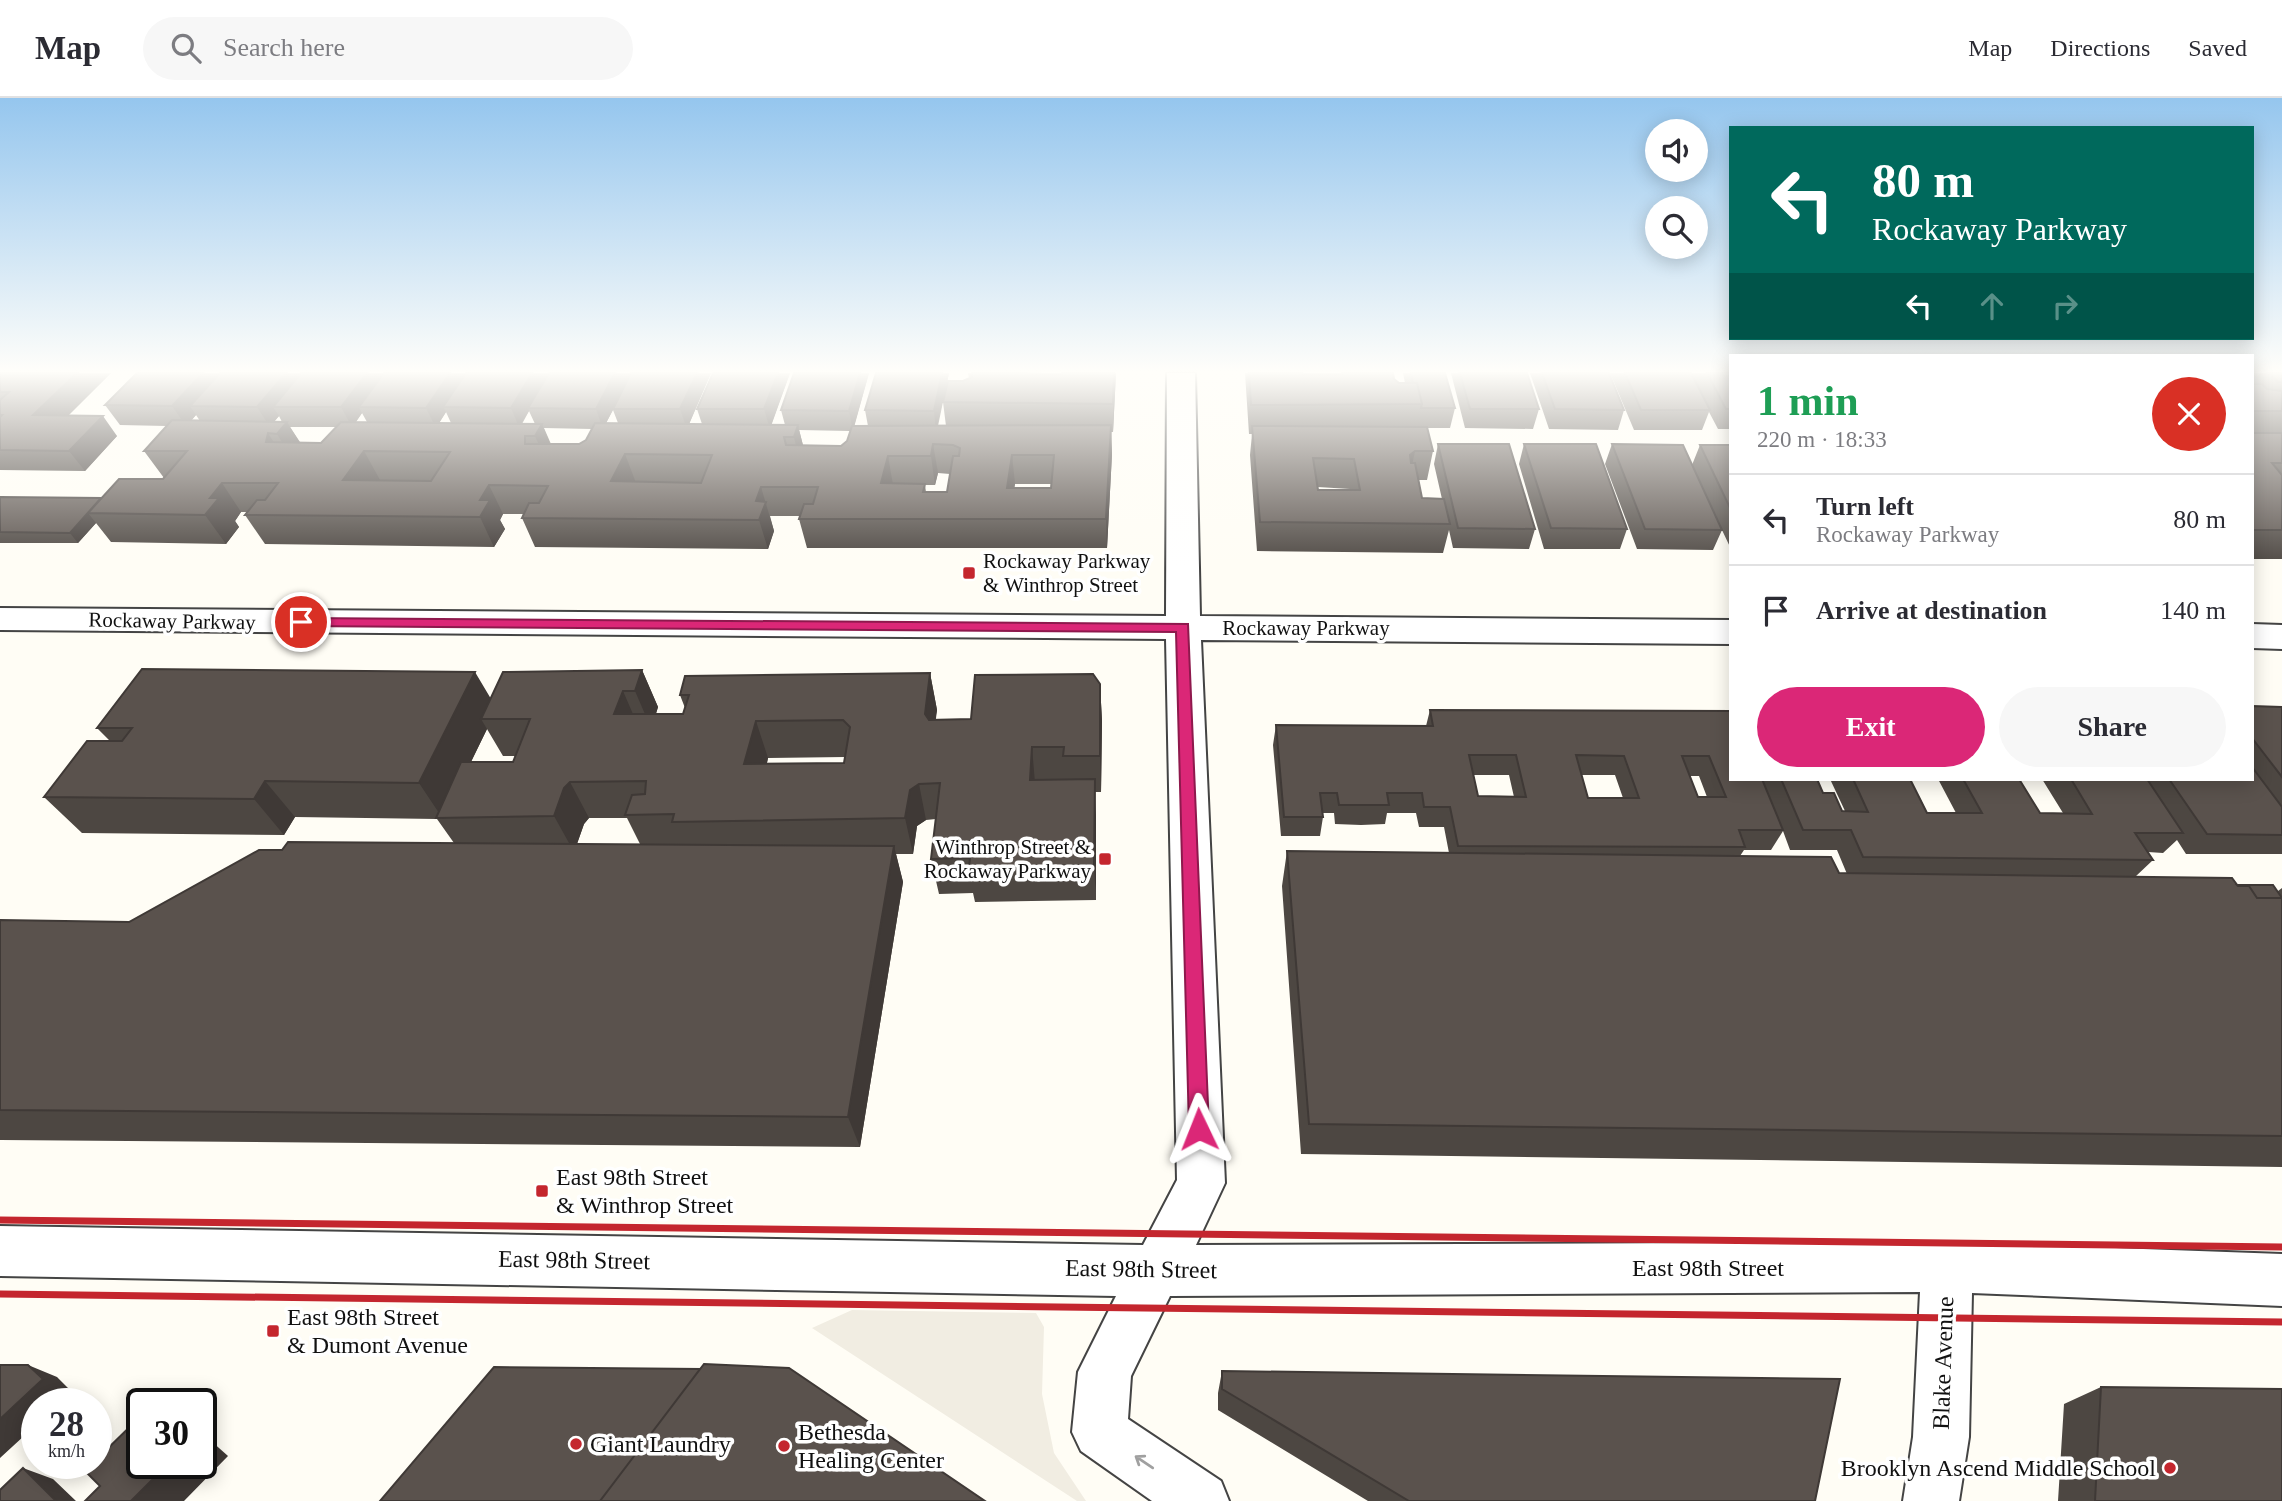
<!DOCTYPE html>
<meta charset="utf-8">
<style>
body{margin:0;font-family:Georgia,serif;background:#f7f7f7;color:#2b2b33;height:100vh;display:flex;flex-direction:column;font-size:26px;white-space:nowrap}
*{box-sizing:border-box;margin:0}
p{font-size:23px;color:#7c7c81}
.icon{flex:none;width:38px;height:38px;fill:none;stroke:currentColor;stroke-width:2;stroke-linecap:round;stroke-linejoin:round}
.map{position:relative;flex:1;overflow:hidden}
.panel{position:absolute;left:1729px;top:256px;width:525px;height:427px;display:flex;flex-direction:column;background:#fff;border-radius:0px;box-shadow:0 4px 18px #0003}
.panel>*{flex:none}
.top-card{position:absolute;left:1729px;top:28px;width:525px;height:214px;border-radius:0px;box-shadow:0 4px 18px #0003;background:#00695c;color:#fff;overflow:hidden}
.controls{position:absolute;left:1645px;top:21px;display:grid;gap:14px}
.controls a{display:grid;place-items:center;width:63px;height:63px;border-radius:50%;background:#fff;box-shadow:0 4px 18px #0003;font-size:35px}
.speed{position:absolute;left:21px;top:1290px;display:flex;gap:14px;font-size:35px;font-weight:700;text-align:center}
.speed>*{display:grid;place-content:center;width:91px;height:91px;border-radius:50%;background:#fff;box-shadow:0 4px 18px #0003;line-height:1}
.speed small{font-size:18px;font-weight:400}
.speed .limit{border:4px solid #111;border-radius:10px;background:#fff;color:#111}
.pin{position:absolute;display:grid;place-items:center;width:60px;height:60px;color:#fff;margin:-30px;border:4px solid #fff;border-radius:50%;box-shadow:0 2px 7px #0007}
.me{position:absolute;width:77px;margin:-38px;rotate:358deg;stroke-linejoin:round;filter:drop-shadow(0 0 5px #0008)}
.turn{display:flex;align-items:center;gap:24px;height:147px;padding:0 28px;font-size:32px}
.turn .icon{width:91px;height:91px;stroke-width:2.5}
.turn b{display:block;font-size:49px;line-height:60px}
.lanes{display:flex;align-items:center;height:66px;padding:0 28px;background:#0003;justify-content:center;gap:35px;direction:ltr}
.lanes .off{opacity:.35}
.round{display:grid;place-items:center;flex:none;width:74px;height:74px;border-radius:37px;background:#f7f7f7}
.headline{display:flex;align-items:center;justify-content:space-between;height:119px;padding:0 28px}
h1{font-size:42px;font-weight:600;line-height:52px;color:#1e9e55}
.button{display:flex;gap:14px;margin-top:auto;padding:14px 28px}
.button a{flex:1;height:80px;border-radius:42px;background:#db2777;color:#fff;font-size:28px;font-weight:600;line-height:80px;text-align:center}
.button a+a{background:#f7f7f7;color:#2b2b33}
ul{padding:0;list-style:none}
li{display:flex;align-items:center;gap:21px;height:91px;padding:0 28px;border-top:2px solid #e1e1e2}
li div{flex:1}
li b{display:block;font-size:26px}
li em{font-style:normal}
header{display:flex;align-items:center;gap:42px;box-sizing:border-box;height:98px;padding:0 35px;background:#fff;border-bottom:2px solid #e1e1e2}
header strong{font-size:33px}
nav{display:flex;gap:38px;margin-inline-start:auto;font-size:24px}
.search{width:490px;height:63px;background:#f7f7f7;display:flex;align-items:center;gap:18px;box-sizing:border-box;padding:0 24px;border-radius:38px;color:#7c7c81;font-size:26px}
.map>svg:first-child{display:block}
</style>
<header>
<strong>Map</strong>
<div class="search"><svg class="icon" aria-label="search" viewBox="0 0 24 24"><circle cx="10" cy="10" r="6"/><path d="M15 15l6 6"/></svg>Search here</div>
<nav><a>Map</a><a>Directions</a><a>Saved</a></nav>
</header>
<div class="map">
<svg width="2282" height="1403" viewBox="0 0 2282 1403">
<rect width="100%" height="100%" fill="#fffdf5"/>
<path fill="#f1ede2" d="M852,1212L1036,1215L1044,1229L1042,1296L1054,1355L1086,1403H1077L812,1230Z"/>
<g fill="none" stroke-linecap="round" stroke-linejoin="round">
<defs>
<path id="minor" d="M1167,275H1195L1200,518L1731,522V546L1201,542L1225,1085L1196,1147L1947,1144L2282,1156V1208L1972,1195L1969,1339L1959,1403H1903L1913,1339L1920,1194L1170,1198L1131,1278L1128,1321L1221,1383L1229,1403H1152L1081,1353L1072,1334L1078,1274L1116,1198L0,1178V1128L1143,1147L1177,1082L1166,541L0,532V510L1166,518Z
M2252,526L2282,527V551L2252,550Z"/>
</defs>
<use href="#minor" stroke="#444" stroke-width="4"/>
<use href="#minor" fill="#fff" fill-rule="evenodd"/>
<path stroke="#c4262e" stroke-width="7" d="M0,1122L2282,1149
M0,1196L2282,1224"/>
</g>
<path fill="#4d4742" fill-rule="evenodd" d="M0,275H111L68,318L117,338L85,373L0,372Z
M137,275H711L689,326H702L697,311L790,275L771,327H785L781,312L869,275L854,328H868L865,312L949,275L938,328H946L943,304L963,283L969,281L968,275H1116L1113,334H1111L1112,356L1107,450H807L799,421L800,418H770L774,433L768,451L535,449L522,420L523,416H503L500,422L505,431L494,449L265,446L245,417L247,414H241L235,423L239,429L226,446L111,444L96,425L78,445H0V399L101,400L164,380L144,353L167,328L120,327L105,307ZM613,312L618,325H606ZM529,313L535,326H522ZM446,314L451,325H439ZM362,315L367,324H356ZM196,317L200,323H191ZM279,318L282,324L274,323ZM290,329H336L321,345L300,344ZM544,330L592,331L586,342L579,346H551ZM799,332L850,333L847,343L841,348L803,347ZM938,375L950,376L947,394H926L925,387H935ZM1015,386H1051V390H1014Z
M1245,275H1445L1455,310L1450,330H1427L1433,353L1427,382H1418L1422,400L1442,401L1434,366L1438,346L1535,431L1529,451L1453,450L1449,432L1443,455L1257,453L1250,357L1252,336H1249ZM1393,275H1403L1405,285H1399L1394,281ZM1318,389L1350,391V392H1318Z
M1451,275H1527L1539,311L1533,331L1465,330Z
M1530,275H1609L1624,312L1618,332L1549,331Z
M1610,275H1731V331H1718L1709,314L1702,332H1634Z
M2252,275H2282V461H2252Z
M1524,346L1627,431L1620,451H1544L1519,366Z
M1612,346L1692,367L1700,347H1731V451L1722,432L1713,452L1637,451L1605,366Z
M642,572L658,609L656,616H683L685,610L680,597L930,575L937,612L935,622L971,621L1100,586L1102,623L1101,694H1095L1096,802L975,804L973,795L939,796L931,761L936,721L926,722L917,728L913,756H896L903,784L860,1049L0,1042V822L129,824L282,752L454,745L437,721L295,719L284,737L82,735L44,699L110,643L97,630L491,601ZM487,631L503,658H515L513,664H471ZM845,659L844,665H767L768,660ZM589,720H627L640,746H577L584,726Z
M2252,608L2282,609V756H2186L2177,742L2163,755L2148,754L2153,762L2135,779L2237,787L2278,793L2282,790V1069L1301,1056L1282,788L1287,753L1449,755L1444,729H1419L1416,715H1387L1385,726L1361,727L1335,726L1334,715H1323V719L1320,738H1281L1273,647L1276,627L1426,628L1430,612L1731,613V681H1817L1823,695L1842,713H1845L1830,681H1910L1927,715H1956L1938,681H2019L2040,715H2063L2042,681H2252ZM1473,677H1509L1514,699L1478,698ZM1581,677H1615L1623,700H1588ZM1690,678H1699L1707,699H1698ZM1783,733L1790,752H1837L1847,776L1839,775L1740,758L1744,752H1771Z
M1222,1273L1815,1403H1368L1218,1312V1295Z
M2101,1289L2282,1403H2058L2064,1306Z"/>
<path fill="#3f3936" d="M77,275H111L48,337L33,317Z
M203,275H233L190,308L196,317L186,328L172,308Z
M286,275H313L273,309L279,318L270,329L257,309Z
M367,275H392L359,309L362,315L352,329L341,309Z
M450,275H472L443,309L446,314L436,330L426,310Z
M532,275H552L528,310L529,313L519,329L511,310Z
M615,275H632L603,331L596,311Z
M697,275H711L687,331L680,311Z
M778,275H790L770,331L764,311Z
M860,275H869L853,333L849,313Z
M942,275H949L936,333L934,313Z
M1114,275H1116L1113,334V306Z
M103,318L117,338L85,373L69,353Z
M287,324L305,353L295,365L277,336Z
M542,326L554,355L548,367L535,338Z
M798,327L805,356L801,368L794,339Z
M1111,327L1112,356L1107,450L1106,421Z
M268,335L286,364L266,344Z
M933,346L938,375L935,387L931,358Z
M364,353L380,382H343Z
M1415,353L1409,382L1410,357Z
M625,356L636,385L611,383Z
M1012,357L1015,386L1010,419L1007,390Z
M888,358L893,387L881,385Z
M222,385L241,414L235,423L239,429L226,446L205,417L210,400Z
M489,387L503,416L500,422L505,431L494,449L480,419V402Z
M761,389L774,433L768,451L759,422L756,403Z
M101,400L88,415L96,425L78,445L70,435Z
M642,572L658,609L651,630L635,593Z
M475,574L497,611L481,621L487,631L443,721L419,685Z
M930,575L937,612L932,653L925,616Z
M1100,586L1102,623L1101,694L1100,658Z
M623,593L639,630L614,616Z
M756,623L768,660L758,702L744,666Z
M1032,649L1035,685L1030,682Z
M1095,681L1096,717V802L1094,767Z
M265,683L295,719L284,737L254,701Z
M570,684L589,720L584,726L574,754L554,718L564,690Z
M919,686L926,722L917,728L913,756L905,720L910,692Z
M894,748L903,784L860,1049L848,1019Z
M28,1267L57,1279L71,1293L58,1306H37V1326L0,1360V1321Z
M201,1334L228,1358L184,1403H131L169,1365H201Z
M23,1370L53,1381L76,1403H56Z"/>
<path fill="#5a524d" stroke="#3f3936" stroke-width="2" fill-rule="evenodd" d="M0,275H77L33,317L103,318L69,353L0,352V319L2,317H0V302L9,294H0Z
M137,275H203L172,308L105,307Z
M220,275H286L257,309L190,308Z
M301,275H367L341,309H273Z
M384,275H450L426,310L359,309Z
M466,275H532L511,310L443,309Z
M549,275H615L596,311L528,310Z
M631,275H697L680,311H613Z
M713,275H778L764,311H697Z
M794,275H860L849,313L781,312Z
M876,275H942L934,313L865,312Z
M972,275H1024L1062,277V275H1114L1113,306L943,304L948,283H963L972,279Z
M1249,275H1302V277H1342V275H1393L1394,281L1399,285H1417L1422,306L1251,307Z
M1411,275H1445L1455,310H1421L1422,306L1417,285H1413Z
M1460,275H1527L1539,311H1470Z
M1542,275H1609L1624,312L1555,311Z
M1625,275H1691L1710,312H1641Z
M1707,275H1731V311H1726Z
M2269,275H2282V284H2278Z
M2252,286H2262L2267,291L2282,293V313H2252Z
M172,322L287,324L277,336L268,335L266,344L321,345L341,324L542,326L535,338H525V346H579L586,342L595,325L798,327L794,339H784L786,347L841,348L847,343L852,328L1111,327L1106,421H799L804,406H813L818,389H761L756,403L766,404L759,422L522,420L529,405H539L548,388L489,387L480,402H490L480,419L245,417L257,402H265L278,385H222L210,400H219L205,417L88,415L119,381H163L187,353H144ZM933,346L953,347L960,350L959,358H953L947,394H923L925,386L881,385L888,358H931ZM364,353L450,354L431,383L343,382ZM625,356L712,357L701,385L611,383ZM1012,357H1054L1051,390H1007Z
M1252,328L1427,329L1433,353H1415L1410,357L1411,365H1415L1422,400L1444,401L1450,426L1260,424ZM1313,360L1354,361L1360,392H1318Z
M2252,335H2282V365H2272L2282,377V432H2252Z
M1438,346H1509L1535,431L1458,430Z
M1524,346H1596L1627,431L1551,430Z
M1612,346L1683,347L1722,432L1645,431Z
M1700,347H1731V412Z
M0,399L101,400L70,435L0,434Z
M142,571L475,574L419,685L265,683L254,701L44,699L87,643H122L132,630H97Z
M642,572L635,593H623L614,616H683L689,597H680L685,578L930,575L925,616L929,622L971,621L975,577L1093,576L1100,586V658H1063L1064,649H1032L1030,682L1095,681L1094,767L969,769L970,760L931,761L940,685L919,686L910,692L905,720L672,724L674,716L625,717L632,697L645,696L646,683L570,684L564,690L554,718L436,720L461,664H513L530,621H481L503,574ZM843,622L850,629L844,665L744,666L756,623Z
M2252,608L2282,609V679L2252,640Z
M1430,612L1731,613V681H1762L1783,732H1739L1745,749L1458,748L1450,709H1424L1422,695H1387L1389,707H1339L1337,695H1320L1323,719H1284L1276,627L1433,628ZM1469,657H1516L1526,699L1478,698ZM1576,657L1624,658L1639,700H1588ZM1682,658H1709L1726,699H1698Z
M2252,669L2282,709V737L2207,736L2169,681H2252Z
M1781,681H1817L1823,695H1834L1842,713L1868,714L1853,681H1910L1927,715H1982L1963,681H2019L2040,715L2092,716L2071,681H2147L2183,735H2135L2153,762L1863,759L1851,732H1803Z
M288,744L894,748L848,1019L0,1012V822L129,824L259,752H282Z
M1287,753L1831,759L1839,775L2232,780L2238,788H2249L2257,800H2282V1038L1309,1026Z
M2237,787H2273L2282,800H2257L2249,788H2238Z
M704,1266L789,1270L985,1403H600Z
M0,1267H28L43,1281L0,1321Z
M494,1269L700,1271L600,1403H380Z
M1222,1273L1840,1281L1815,1403H1409L1222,1291Z
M2101,1289L2282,1291V1403H2095Z
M142,1317V1365H169L131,1403H85L100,1388L85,1373L93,1365H96V1362Z
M23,1370L56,1403H0V1392Z"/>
<defs><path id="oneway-shaft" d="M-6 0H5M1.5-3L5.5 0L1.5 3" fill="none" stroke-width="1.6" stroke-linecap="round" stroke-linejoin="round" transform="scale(1.75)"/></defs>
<use stroke="#a0a0a0" href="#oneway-shaft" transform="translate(1144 1364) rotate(-146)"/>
<linearGradient id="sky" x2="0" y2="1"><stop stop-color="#95c6ee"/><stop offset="0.58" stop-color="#fffefa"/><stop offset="1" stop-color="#fffefa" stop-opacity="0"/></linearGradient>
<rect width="2282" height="471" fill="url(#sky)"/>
<path fill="#db2777" stroke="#8e194d" stroke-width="2" d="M301,520L1188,526L1209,1031L1206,1037L1199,1040L1192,1037L1189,1031L1176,534L296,528L294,524Z"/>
<g fill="#c4262e" stroke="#fff" stroke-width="2.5">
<rect x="962" y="468" width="14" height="14" rx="3.5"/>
<rect x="1098" y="754" width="14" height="14" rx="3.5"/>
<rect x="535" y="1086" width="14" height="14" rx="3.5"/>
<rect x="266" y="1226" width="14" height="14" rx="3.5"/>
<circle cx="576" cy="1346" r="7"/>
<circle cx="784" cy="1348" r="7"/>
<circle cx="2170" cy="1370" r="7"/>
</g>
<g text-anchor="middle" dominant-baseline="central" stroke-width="7" stroke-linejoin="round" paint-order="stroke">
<g font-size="21" fill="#111" stroke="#fff" text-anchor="start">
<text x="983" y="463">Rockaway Parkway<tspan x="983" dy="24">&amp; Winthrop Street</tspan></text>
<text x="1091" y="749" text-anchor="end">Winthrop Street &amp;<tspan x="1091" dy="24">Rockaway Parkway</tspan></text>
</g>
<g font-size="21" fill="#111" stroke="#fff">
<text transform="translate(172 523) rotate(1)">Rockaway Parkway</text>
<text x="1306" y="530">Rockaway Parkway</text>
</g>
<g font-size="24" fill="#111" stroke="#fff" text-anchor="start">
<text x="556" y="1079">East 98th Street<tspan x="556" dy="28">&amp; Winthrop Street</tspan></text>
<text x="287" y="1219">East 98th Street<tspan x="287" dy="28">&amp; Dumont Avenue</tspan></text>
<text x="798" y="1334">Bethesda<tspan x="798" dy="28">Healing Center</tspan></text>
<text x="590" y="1346">Giant Laundry</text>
<text x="2156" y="1370" text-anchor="end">Brooklyn Ascend Middle School</text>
</g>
<g font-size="24" fill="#111" stroke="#fff">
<text transform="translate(574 1162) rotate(1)">East 98th Street</text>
<text x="1708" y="1170">East 98th Street</text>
<text transform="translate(1141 1171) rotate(1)">East 98th Street</text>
<text transform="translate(1943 1265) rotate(-88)">Blake Avenue</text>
</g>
</g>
</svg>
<div class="controls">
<a><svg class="icon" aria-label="sound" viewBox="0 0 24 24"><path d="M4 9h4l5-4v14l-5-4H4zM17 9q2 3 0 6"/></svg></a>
<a><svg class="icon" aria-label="search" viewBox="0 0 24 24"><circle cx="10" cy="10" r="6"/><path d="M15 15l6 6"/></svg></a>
</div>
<div class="speed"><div>28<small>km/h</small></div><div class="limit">30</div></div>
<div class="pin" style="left:301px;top:524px;background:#d93025"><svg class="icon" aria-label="arrive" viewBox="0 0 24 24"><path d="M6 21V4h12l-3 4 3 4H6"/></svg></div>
<svg class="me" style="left:1199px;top:1031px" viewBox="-20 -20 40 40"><path d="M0-17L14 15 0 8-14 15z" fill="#db2777" stroke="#fff" stroke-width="4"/></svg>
<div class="top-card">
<div class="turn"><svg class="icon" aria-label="left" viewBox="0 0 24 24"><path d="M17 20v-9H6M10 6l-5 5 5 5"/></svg><div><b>80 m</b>Rockaway Parkway</div></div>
<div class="lanes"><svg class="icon" aria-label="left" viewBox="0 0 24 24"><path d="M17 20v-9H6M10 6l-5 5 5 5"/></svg><svg class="icon off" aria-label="ahead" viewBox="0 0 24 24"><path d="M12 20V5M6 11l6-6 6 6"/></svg><svg class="icon off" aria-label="right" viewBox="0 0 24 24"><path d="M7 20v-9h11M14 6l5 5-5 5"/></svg></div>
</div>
<section class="panel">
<div class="headline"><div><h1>1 min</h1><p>220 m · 18:33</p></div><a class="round" style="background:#d93025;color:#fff"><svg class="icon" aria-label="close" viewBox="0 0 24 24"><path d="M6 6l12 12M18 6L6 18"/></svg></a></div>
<ul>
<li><svg class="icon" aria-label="left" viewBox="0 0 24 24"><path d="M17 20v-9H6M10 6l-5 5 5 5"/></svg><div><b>Turn left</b><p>Rockaway Parkway</p></div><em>80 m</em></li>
<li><svg class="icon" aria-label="arrive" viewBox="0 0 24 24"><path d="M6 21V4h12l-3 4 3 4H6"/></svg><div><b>Arrive at destination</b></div><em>140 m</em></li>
</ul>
<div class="button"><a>Exit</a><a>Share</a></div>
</section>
</div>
